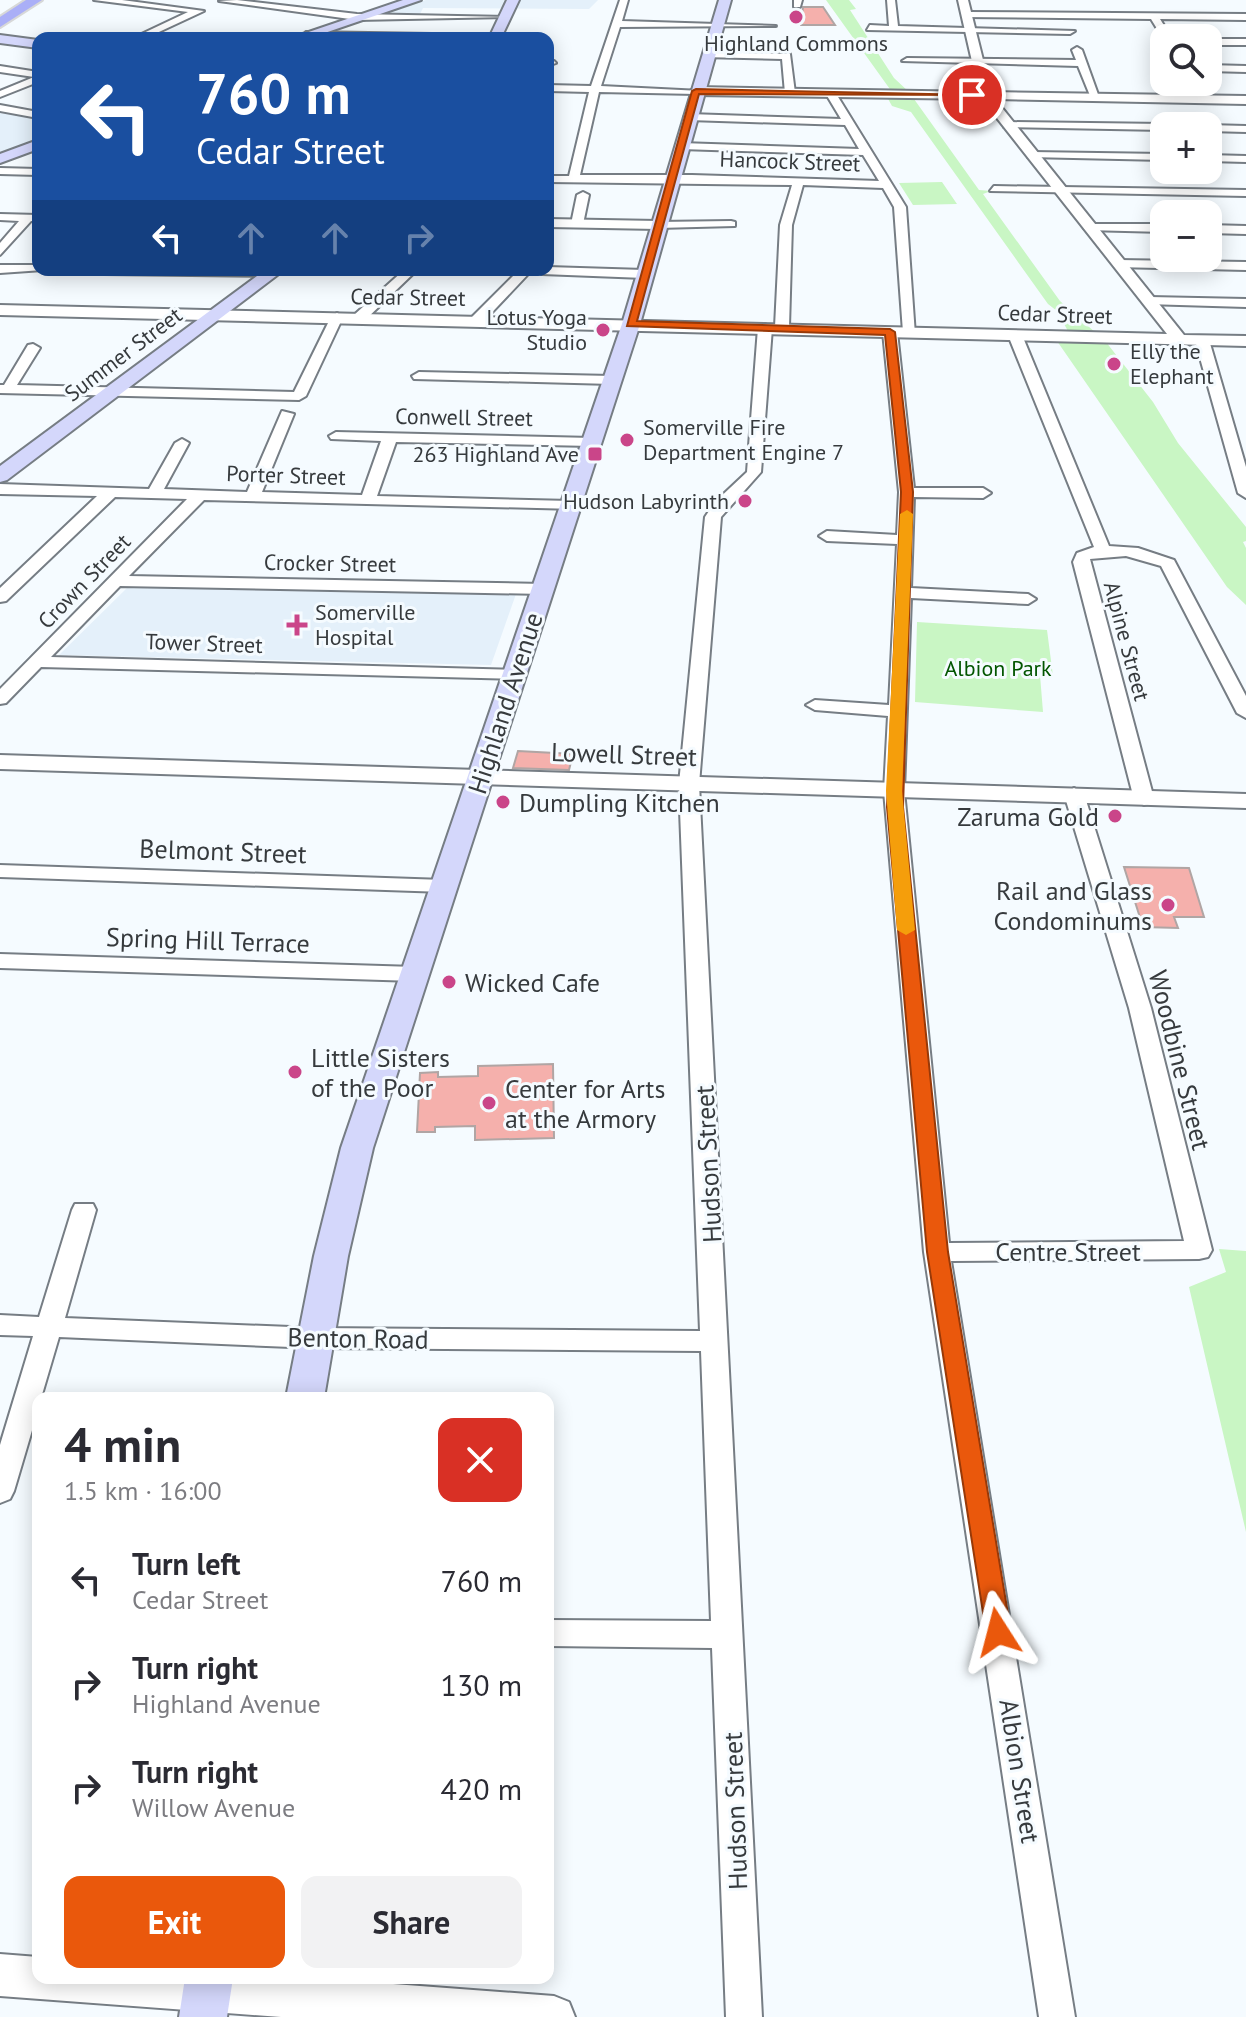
<!DOCTYPE html>
<meta charset="utf-8">
<style>
body{margin:0;font-family:"PT Sans",sans-serif;background:#f2f2f3;color:#2b2b33;height:100vh;display:flex;flex-direction:column;font-size:30px;white-space:nowrap}
*{box-sizing:border-box;margin:0}
p{font-size:26px;color:#7c7c81}
.icon{flex:none;width:44px;height:44px;fill:none;stroke:currentColor;stroke-width:2;stroke-linecap:round;stroke-linejoin:round}
.map{position:relative;flex:1;overflow:hidden}
.panel{position:absolute;left:32px;top:1392px;width:522px;height:592px;display:flex;flex-direction:column;background:#fff;border-radius:16px;box-shadow:0 4px 20px #0003}
.panel>*{flex:none}
.hud{position:absolute;left:32px;top:32px;width:522px;height:244px;border-radius:16px;box-shadow:0 4px 20px #0003;background:#1a4fa0;color:#fff;overflow:hidden}
.buttons{position:absolute;left:1150px;top:24px;display:grid;gap:16px}
.buttons a{display:grid;place-items:center;width:72px;height:72px;border-radius:16px;background:#fff;box-shadow:0 4px 20px #0003;font-size:40px}
.pin{position:absolute;display:grid;place-items:center;width:68px;height:68px;color:#fff;margin:-34px;border:4px solid #fff;border-radius:50%;box-shadow:0 2px 8px #0007}
.me{position:absolute;width:88px;margin:-44px;rotate:351deg;stroke-linejoin:round;filter:drop-shadow(0 0 6px #0008)}
.turn{display:flex;align-items:center;gap:28px;height:168px;padding:0 32px;font-size:36px}
.turn .icon{width:104px;height:104px;stroke-width:2.5}
.turn b{display:block;font-size:56px;line-height:68px}
.lanes{display:flex;align-items:center;height:76px;padding:0 32px;background:#0003;justify-content:center;gap:40px;direction:ltr}
.lanes .off{opacity:.35}
.round{display:grid;place-items:center;flex:none;width:84px;height:84px;border-radius:16px;background:#f2f2f3}
.head{display:flex;align-items:center;justify-content:space-between;height:136px;padding:0 32px}
h1{font-size:48px;font-weight:700;line-height:60px}
.action{display:flex;gap:16px;margin-top:auto;padding:16px 32px}
.action a{flex:1;height:92px;border-radius:16px;background:#ea580c;color:#fff;font-size:32px;font-weight:700;line-height:92px;text-align:center}
.action a+a{background:#f2f2f3;color:#2b2b33}
ul{padding:0;list-style:none}
li{display:flex;align-items:center;gap:24px;height:104px;padding:0 32px}
li div{flex:1}
li b{display:block;font-size:30px}
li em{font-style:normal}
.map>svg:first-child{display:block}
</style>
<div class="map">
<svg width="1246" height="2017" viewBox="0 0 1246 2017">
<rect width="100%" height="100%" fill="#f5fbff"/>
<path fill="#e4f0fa" d="M426,0H598L589,9L423,8L420,14H373Z
M0,110L38,117V138L0,153Z
M129,586L516,594L491,665L59,655Z"/>
<path fill="#c9f6c4" d="M826,0H849L856,9L850,10L894,78L909,92L979,190L991,191L983,194L1060,301L1106,342L1153,402L1178,443L1246,527V541L1243,542L1246,548V605L1227,587L1057,341L1069,333L1057,311L1048,304L911,112L892,106L887,97L892,92Z
M942,182L957,204L913,205L899,183Z
M917,622L1047,630L1053,676L1040,675L1043,712L915,702Z
M1219,1249L1246,1251V1532L1189,1287L1226,1272Z"/>
<path fill="#f5b0ac" stroke="#b0a5a4" stroke-width="2" d="M803,7H823L835,25H801Z
M518,751L573,754L569,770L513,768Z
M1124,867L1189,868L1204,917H1174L1178,928L1143,927Z
M553,1064L554,1138L475,1140V1126L435,1127V1132H417L420,1073L438,1072V1077L478,1076V1066Z"/>
<g fill="none" stroke-linecap="round" stroke-linejoin="round">
<defs>
<path id="minor" d="M94,0H122L204,11L146,38H133L188,12Z
M237,0L357,14L508,17L357,20L219,1Z
M620,0H628L622,21L776,26L620,27L601,86L701,91L696,94L599,92L580,175H692L879,181L863,155L681,149L676,146L681,143L859,149L845,125L689,120L684,117L689,114L841,119L826,94L835,92L906,207L915,335L903,332L894,207L883,188L803,185L792,225L789,327L782,331L775,327L780,225L792,185L548,182V176H569L589,92L548,91V85L591,86Z
M794,0H802L800,7H794Z
M887,0H895L898,26L1075,31L1070,34L867,30L870,25L889,26Z
M967,12L1246,14V20L1160,19L1172,38L1164,40L1151,19L964,17Z
M306,32L495,35L500,38L303,37Z
M1208,39H1246V45H1208Z
M1077,47L1082,50L1100,100L1091,98L1078,66L902,61L907,58L1076,60L1072,50Z
M706,52L790,54L795,93L790,96L785,93L782,59L703,57Z
M548,60L554,61L556,63L548,66Z
M1208,65L1246,66V72L1208,71Z
M0,66L38,72V82L0,97V91L34,77L0,72Z
M1188,82H1198L1208,102H1200Z
M0,105L38,112V118L0,111Z
M1008,122L1164,124L1168,126H1164V130L1004,127Z
M1208,125L1246,126V132L1208,131V126H1204Z
M1032,152L1164,154V160L1028,157Z
M1208,155L1246,156V162L1208,161Z
M0,168L38,169V175L0,174Z
M994,186L1246,190V196L990,191Z
M583,192L589,195L583,224L577,227L571,224L577,195Z
M0,214L38,215V221H31L0,255V243L19,221L0,220Z
M731,221L735,222V226L658,228L652,225L658,222Z
M1090,224H1164V232L1086,230L1084,228Z
M1208,225L1246,226V234L1208,233Z
M1119,260L1246,262V270L1115,267L1113,264Z
M0,265H38V270H43L0,273Z
M548,267L644,270L650,274L644,278L542,274L536,270H548Z
M98,270H278L279,272L273,276L104,274Z
M404,270H417L364,321H354V315Z
M519,270H532L481,324H471V318Z
M1150,297L1246,299V307L1146,304V298Z
M337,313L343,317L306,396L299,400L0,393V385H4L28,345L33,344L40,348L17,385L294,392L331,317Z
M765,324L772,328L761,472L721,517L699,784L762,2017H726L712,1648L548,1646V1620L711,1621L701,1351L315,1348L59,1337L41,1398H38V1410L14,1491L10,1499L0,1503V1445L33,1336L0,1335V1315L39,1317L72,1210L75,1204H93L96,1210L65,1318L315,1328L700,1331L679,784L705,517L715,502L747,472L758,328Z
M890,328L897,332L914,488H983L991,493L983,498L914,497L911,588L1028,594L1036,599L1028,604L911,598L904,791L949,1243L1184,1241L1129,1008L1064,794L1074,788L1084,794L1151,1008L1212,1250L1208,1257L1199,1259L951,1261L1075,2017H1039L924,1252L884,791L888,716L815,710L806,705L815,700L889,705L897,544L827,541L819,536L827,531L897,535L899,492L883,332Z
M1010,332L1022,335L1109,546L1138,548L1174,560L1246,696V718L1237,713L1161,566L1126,556L1090,559L1154,799L1151,803L1144,805L1134,799L1073,562L1077,553L1094,547L1008,335Z
M1202,336L1209,340L1246,467V498L1238,493L1195,340Z
M419,372L612,376L619,380L612,384L414,379L412,376Z
M282,411L294,414L262,492L362,495L381,441L331,439L329,436L336,432L592,438L599,442L592,446L396,442L377,496L571,501L576,503V509L204,500L129,576L543,584L551,589L543,594L120,586L51,657L515,670L521,671V679L41,667L6,703L0,704V689L187,499L115,497L6,601L0,602V588L97,496L0,494V484L149,489L175,443L182,439L189,443L164,489L247,492Z
M0,865L444,880L454,886L444,892L0,877Z
M0,954L415,967L426,974L415,981L0,968Z"/>
<path id="tertiary" d="M958,0H968L991,92L1246,96V104L995,99L1184,335L1246,336V346L0,315V305L1167,334L982,99L696,95L690,91L696,87L979,92Z
M548,219L658,221L665,225L658,229L548,227Z
M0,755L1246,794V808L0,769Z
M0,1954L38,1957V1978H313L554,1996L569,2002L575,2017H281L0,1996Z"/>
<path id="secondary" d="M403,0H421L310,38H291Z
M507,0H519L501,38H489Z
M719,0H731L640,324L373,1148L348,1256L324,1398H286L314,1256L341,1148L622,324Z
M0,35L38,40V48L0,43Z
M38,140V149L0,163V154Z
M265,270H284L7,480L0,482V466Z
M185,1978H233L227,2017H179Z"/>
<path id="primary" d="M26,0H42L0,27V17Z"/>
</defs>
<use href="#minor" stroke="#767d84" stroke-width="4"/>
<use href="#tertiary" stroke="#767d84" stroke-width="4"/>
<use href="#secondary" stroke="#767d84" stroke-width="4"/>
<use href="#primary" stroke="#d7d8d8" stroke-width="4"/>
<use href="#minor" fill="#fff" fill-rule="evenodd"/>
<use href="#tertiary" fill="#fff" fill-rule="evenodd"/>
<use href="#secondary" fill="#d4d7fb" fill-rule="evenodd"/>
<use href="#primary" fill="#aaaff7" fill-rule="evenodd"/>
</g>
<path fill="#ea580c" stroke="#983908" stroke-width="2" d="M696,89L976,95L699,94L637,321L890,329L895,332L913,492L903,807L948,1252L1011,1632L1007,1640L998,1643L990,1640L986,1632L927,1252L887,807L901,492L885,335L627,326L692,91Z"/>
<path fill="#f59e0b" d="M907,510L913,514L902,791L915,930L906,935L897,930L886,791L900,514Z"/>
<g fill="#ca4589" stroke="#f5fbff" stroke-width="3">
<circle cx="796" cy="17" r="8"/>
<circle cx="603" cy="330" r="8"/>
<circle cx="1114" cy="364" r="8"/>
<circle cx="627" cy="440" r="8"/>
<rect x="587" y="446" width="16" height="16" rx="4"/>
<circle cx="745" cy="501" r="8"/>
<path d="M293 613h8v8h8v8h-8v8h-8v-8h-8v-8h8z"/>
<circle cx="503" cy="802" r="8"/>
<circle cx="1115" cy="816" r="8"/>
<circle cx="1168" cy="905" r="8"/>
<circle cx="449" cy="982" r="8"/>
<circle cx="295" cy="1072" r="8"/>
<circle cx="489" cy="1103" r="8"/>
</g>
<g text-anchor="middle" dominant-baseline="central" stroke-width="6" stroke-linejoin="round" paint-order="stroke">
<g font-size="22" fill="#363a3d" stroke="#f5fbff" text-anchor="end">
<text x="796" y="43" text-anchor="middle">Highland Commons</text>
<text x="587" y="317">Lotus Yoga<tspan x="587" dy="25">Studio</tspan></text>
<text x="1130" y="351" text-anchor="start">Elly the<tspan x="1130" dy="25">Elephant</tspan></text>
<text x="643" y="427" text-anchor="start">Somerville Fire<tspan x="643" dy="25">Department Engine 7</tspan></text>
<text x="579" y="454">263 Highland Ave</text>
<text x="729" y="501">Hudson Labyrinth</text>
<text x="315" y="612" text-anchor="start">Somerville<tspan x="315" dy="25">Hospital</tspan></text>
</g>
<g font-size="22" fill="#363a3d" stroke="#f5fbff">
<text transform="translate(790 161) rotate(2)">Hancock Street</text>
<text transform="translate(408 297) rotate(1)">Cedar Street</text>
<text transform="translate(1055 314) rotate(2)">Cedar Street</text>
<text transform="translate(123 354) rotate(-37)">Summer Street</text>
<text transform="translate(464 417) rotate(1)">Conwell Street</text>
<text transform="translate(286 475) rotate(2)">Porter Street</text>
<text transform="translate(330 563) rotate(1)">Crocker Street</text>
<text transform="translate(84 581) rotate(-46)">Crown Street</text>
<text transform="translate(1127 641) rotate(75)">Alpine Street</text>
<text transform="translate(204 643) rotate(2)">Tower Street</text>
</g>
<g font-size="22" fill="#025500" stroke="#f5fbff">
<text x="998" y="668">Albion Park</text>
</g>
<g font-size="26" fill="#363a3d" stroke="#f5fbff">
<text transform="translate(505 703) rotate(-72)">Highland Avenue</text>
<text transform="translate(624 754) rotate(2)">Lowell Street</text>
<text transform="translate(223 851) rotate(2)">Belmont Street</text>
<text transform="translate(208 940) rotate(2)">Spring Hill Terrace</text>
<text transform="translate(1180 1060) rotate(76)">Woodbine Street</text>
<text transform="translate(708 1164) rotate(-93)">Hudson Street</text>
<text x="1068" y="1251">Centre Street</text>
<text transform="translate(358 1338) rotate(1)">Benton Road</text>
<text transform="translate(1020 1771) rotate(81)">Albion Street</text>
<text transform="translate(735 1811) rotate(-92)">Hudson Street</text>
</g>
<g font-size="26" fill="#363a3d" stroke="#f5fbff" text-anchor="start">
<text x="519" y="802">Dumpling Kitchen</text>
<text x="1099" y="816" text-anchor="end">Zaruma Gold</text>
<text x="1152" y="890" text-anchor="end">Rail and Glass<tspan x="1152" dy="30">Condominums</tspan></text>
<text x="465" y="982">Wicked Cafe</text>
<text x="311" y="1057">Little Sisters<tspan x="311" dy="30">of the Poor</tspan></text>
<text x="505" y="1088">Center for Arts<tspan x="505" dy="30">at the Armory</tspan></text>
</g>
</g>
</svg>
<div class="buttons">
<a><svg class="icon" aria-label="search" viewBox="0 0 24 24"><circle cx="10" cy="10" r="6"/><path d="M15 15l6 6"/></svg></a>
<a>+</a>
<a>−</a>
</div>
<div class="pin" style="left:972px;top:95px;background:#d93025"><svg class="icon" aria-label="arrive" viewBox="0 0 24 24"><path d="M6 21V4h12l-3 4 3 4H6"/></svg></div>
<svg class="me" style="left:998px;top:1632px" viewBox="-20 -20 40 40"><path d="M0-17L14 15 0 8-14 15z" fill="#ea580c" stroke="#fff" stroke-width="4"/></svg>
<div class="hud">
<div class="turn"><svg class="icon" aria-label="left" viewBox="0 0 24 24"><path d="M17 20v-9H6M10 6l-5 5 5 5"/></svg><div><b>760 m</b>Cedar Street</div></div>
<div class="lanes"><svg class="icon" aria-label="left" viewBox="0 0 24 24"><path d="M17 20v-9H6M10 6l-5 5 5 5"/></svg><svg class="icon off" aria-label="ahead" viewBox="0 0 24 24"><path d="M12 20V5M6 11l6-6 6 6"/></svg><svg class="icon off" aria-label="ahead" viewBox="0 0 24 24"><path d="M12 20V5M6 11l6-6 6 6"/></svg><svg class="icon off" aria-label="right" viewBox="0 0 24 24"><path d="M7 20v-9h11M14 6l5 5-5 5"/></svg></div>
</div>
<section class="panel">
<div class="head"><div><h1>4 min</h1><p>1.5 km · 16:00</p></div><a class="round" style="background:#d93025;color:#fff"><svg class="icon" aria-label="close" viewBox="0 0 24 24"><path d="M6 6l12 12M18 6L6 18"/></svg></a></div>
<ul>
<li><svg class="icon" aria-label="left" viewBox="0 0 24 24"><path d="M17 20v-9H6M10 6l-5 5 5 5"/></svg><div><b>Turn left</b><p>Cedar Street</p></div><em>760 m</em></li>
<li><svg class="icon" aria-label="right" viewBox="0 0 24 24"><path d="M7 20v-9h11M14 6l5 5-5 5"/></svg><div><b>Turn right</b><p>Highland Avenue</p></div><em>130 m</em></li>
<li><svg class="icon" aria-label="right" viewBox="0 0 24 24"><path d="M7 20v-9h11M14 6l5 5-5 5"/></svg><div><b>Turn right</b><p>Willow Avenue</p></div><em>420 m</em></li>
</ul>
<div class="action"><a>Exit</a><a>Share</a></div>
</section>
</div>
